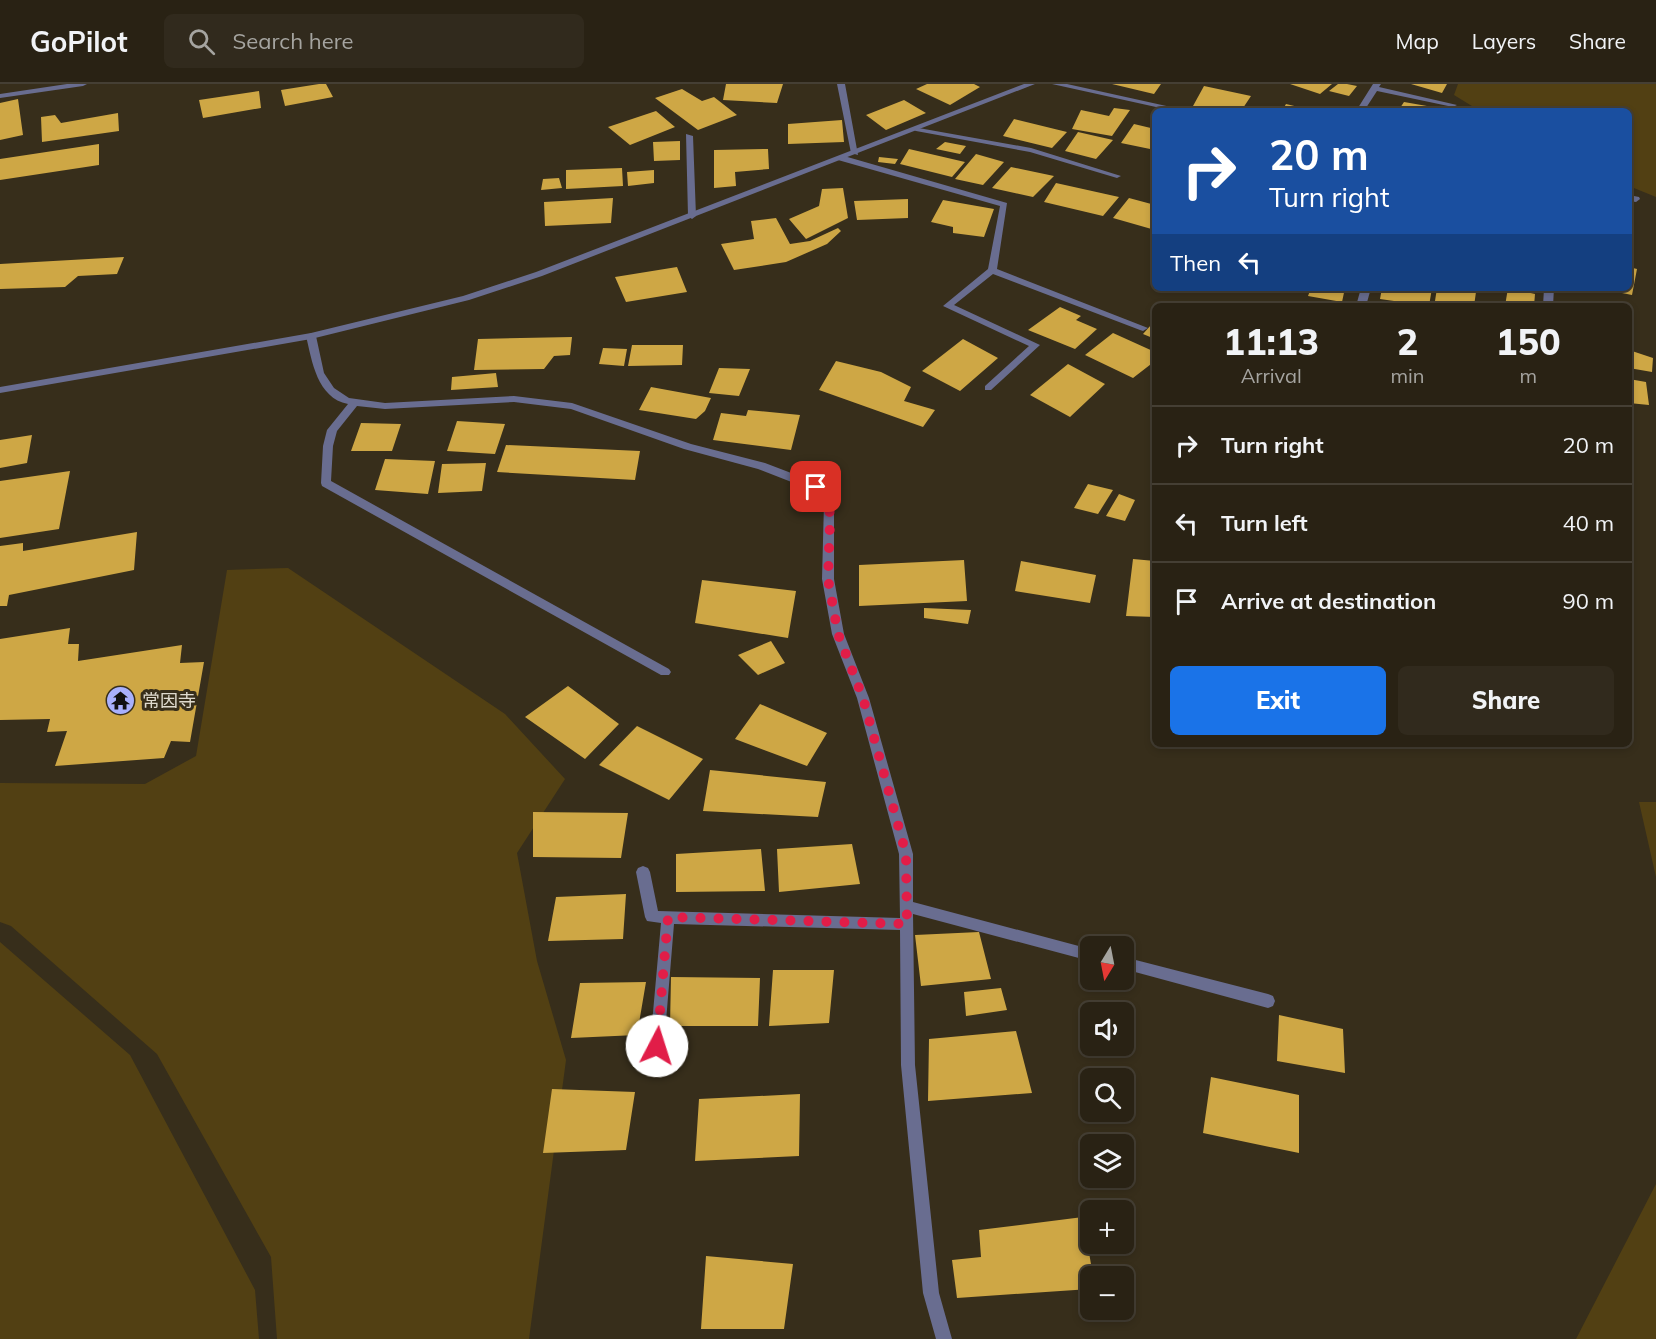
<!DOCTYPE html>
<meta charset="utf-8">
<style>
body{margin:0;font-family:Mulish,"Noto Sans JP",sans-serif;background:#312a1d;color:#f1f3f6;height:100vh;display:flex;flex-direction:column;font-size:22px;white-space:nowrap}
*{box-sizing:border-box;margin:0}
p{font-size:20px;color:#a5a4a0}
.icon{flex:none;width:33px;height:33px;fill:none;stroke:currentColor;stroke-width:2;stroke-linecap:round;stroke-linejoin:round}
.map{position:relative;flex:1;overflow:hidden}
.side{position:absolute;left:1152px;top:219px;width:480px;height:444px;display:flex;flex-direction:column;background:#292214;border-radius:9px;box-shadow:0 3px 9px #0003,0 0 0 2px #453f34}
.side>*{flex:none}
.top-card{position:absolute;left:1152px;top:24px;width:480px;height:183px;border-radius:9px;box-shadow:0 3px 9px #0003,0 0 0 2px #453f34;background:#1a4fa0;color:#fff;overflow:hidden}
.needle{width:39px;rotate:190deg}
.fabs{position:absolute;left:1080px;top:852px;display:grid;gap:12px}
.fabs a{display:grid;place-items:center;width:54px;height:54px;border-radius:9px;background:#292214;box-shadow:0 3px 9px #0003,0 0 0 2px #453f34;font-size:30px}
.pin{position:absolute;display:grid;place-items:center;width:51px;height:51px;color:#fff;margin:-26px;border-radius:12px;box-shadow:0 3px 9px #0006}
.me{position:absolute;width:66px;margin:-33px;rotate:5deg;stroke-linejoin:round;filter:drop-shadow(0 0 4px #0008)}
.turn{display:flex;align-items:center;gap:21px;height:126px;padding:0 18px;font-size:27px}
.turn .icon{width:78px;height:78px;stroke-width:2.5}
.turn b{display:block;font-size:42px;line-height:51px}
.then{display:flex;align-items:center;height:57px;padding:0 18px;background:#0003;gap:12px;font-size:22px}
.eta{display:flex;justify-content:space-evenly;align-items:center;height:102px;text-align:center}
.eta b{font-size:36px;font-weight:800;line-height:42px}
.action{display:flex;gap:12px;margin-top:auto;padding:12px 18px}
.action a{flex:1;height:69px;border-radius:9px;background:#1a73e8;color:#fff;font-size:24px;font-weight:800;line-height:69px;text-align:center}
.action a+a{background:#312a1d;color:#f1f3f6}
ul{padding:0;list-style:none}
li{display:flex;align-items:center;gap:18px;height:78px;padding:0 18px;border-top:2px solid #453f34}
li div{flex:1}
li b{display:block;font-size:22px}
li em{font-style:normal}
header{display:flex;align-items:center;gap:36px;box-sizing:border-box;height:84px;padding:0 30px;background:#292214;border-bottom:2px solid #453f34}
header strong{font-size:28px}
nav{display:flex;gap:33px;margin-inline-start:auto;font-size:21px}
.search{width:420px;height:54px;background:#312a1d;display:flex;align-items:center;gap:15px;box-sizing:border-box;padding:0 21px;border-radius:9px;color:#a5a4a0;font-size:22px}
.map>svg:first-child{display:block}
</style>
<header>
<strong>GoPilot</strong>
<div class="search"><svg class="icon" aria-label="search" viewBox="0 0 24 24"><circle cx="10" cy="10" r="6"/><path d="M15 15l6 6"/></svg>Search here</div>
<nav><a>Map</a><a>Layers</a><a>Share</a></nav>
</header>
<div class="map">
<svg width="1656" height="1255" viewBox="0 0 1656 1255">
<rect width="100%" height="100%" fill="#372e1b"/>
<path fill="#524013" d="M1458,0H1656V113L1629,102V27H1480L1454,11Z
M288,484L505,630L565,695L517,769L537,877L566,976L529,1255H277L271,1173L157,970L11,842L0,838V699L145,700L196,672L227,486Z
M1639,718H1656V793Z
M0,858L130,971L255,1206L259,1255H0Z
M1656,1100V1255H1576Z"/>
<path fill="#cea745" d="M319,0H326L333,13L285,22L281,6Z
M726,0H783L777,19L723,16Z
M927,0H974L980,3L950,21L916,5Z
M1112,0H1161L1154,10Z
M1290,0H1332L1320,10Z
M1338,0H1347L1357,2L1349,12L1329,7Z
M1411,0H1447L1442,9Z
M1204,2L1251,12L1241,27H1213L1193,22Z
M682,5L702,17L714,13L737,31L698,46L655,14Z
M259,7L261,24L203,34L199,16Z
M18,15L23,51L0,56V19Z
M904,16L926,29L886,46L866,31Z
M1404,18L1450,26V27H1398Z
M1286,20L1311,26V27H1282Z
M1114,24L1130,26L1112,52L1072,45L1081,26L1109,32Z
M656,27L675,43L630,61L608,43Z
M118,29L119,47L42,58L41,33L55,31L61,39Z
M1014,35L1067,48L1052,64L1003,52Z
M842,36L844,58L788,60V40Z
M1134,40L1155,45V66L1121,59Z
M1078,48L1113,56L1096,75L1065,67Z
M680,57V76L654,77L653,58Z
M945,58L966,62L960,70L936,65Z
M99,60V81L0,96V75Z
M768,65L769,85L735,88L736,102L714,104V66Z
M909,65L965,78L952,93L900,80Z
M976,70L1004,78L983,101L955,95Z
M879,73L898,75L895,80L878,78Z
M1011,83L1054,92L1033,113L992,104Z
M622,84L623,102L566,105V86Z
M654,86V99L628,102L627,88Z
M559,94L562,104L541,106L543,95Z
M1056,99L1119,113L1103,132L1044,118Z
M843,104L848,134L806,155L789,135L819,122L822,105Z
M613,114L611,139L545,142L544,118Z
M1129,114L1155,121V146L1113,134Z
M908,115V134L857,136L854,117Z
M943,116L994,125L984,153L953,149V143L931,138Z
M776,134L790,160L810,157L838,144L841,147L827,160L786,178L734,186L721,160L754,155L751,137Z
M124,173L117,190L78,192L65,203L0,205V180Z
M677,183L687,208L626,218L615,193Z
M1629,183L1637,185L1632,211L1602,205L1629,204Z
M1311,204H1345L1342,218L1308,212Z
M1382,204H1432L1429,222L1380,215Z
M1437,204H1456L1476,208L1474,222H1457L1435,217Z
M1508,204L1535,210L1534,222H1505Z
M1060,223L1081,232L1076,236L1097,245L1075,265L1028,246Z
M1151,241L1155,243V255L1143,250Z
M1113,249L1155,268V277L1133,294L1085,271Z
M572,253L570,271L554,272L544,285L474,286L478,255Z
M963,255L998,274L960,307L922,287Z
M632,261H683L682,281L628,282Z
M603,264L627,265L624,282L599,280Z
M1629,266L1653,274L1652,288L1629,284Z
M836,277L881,288L911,303L904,317L935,326L923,343L819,306Z
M1068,280L1105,300L1070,333L1030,311Z
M719,284L750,285L739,312L709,309Z
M496,289L498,303L451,306L452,293Z
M1629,295L1646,298L1649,321L1629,319Z
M651,303L711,314L705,327L696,335L639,326Z
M748,326L800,331L791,366L713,356L721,329L746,332Z
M457,337L505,340L495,370L447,367Z
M361,339L401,340L392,367H351Z
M32,351L27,379L0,384V356Z
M506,361L640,367L635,396L497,388Z
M385,375L435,377L428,410L375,406Z
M486,379L482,407L438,409L442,380Z
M70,387L59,445L0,454V397Z
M1088,400L1113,406L1098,430L1074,424Z
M1119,410L1135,416L1125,437L1106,432Z
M137,448L134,486L9,511L7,522H0V462L23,459V467Z
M1133,475L1155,477V533L1126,532Z
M964,476L967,517L859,522V481Z
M1021,477L1096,491L1090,519L1015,507Z
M702,496L796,507L788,554L695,539Z
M924,524L971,526L968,540L924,534Z
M70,544L68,560H79L78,577L182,561L180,579L204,578L190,658L171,657L164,674L55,682L67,647L47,648L50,635L0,636V555Z
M771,557L785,579L758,591L738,571Z
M568,602L619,640L585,675L525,633Z
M760,620L827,649L807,682L735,655Z
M637,642L703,675L669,716L599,681Z
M710,686L826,698L818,733L703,727Z
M533,728L628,729L621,774L533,773Z
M852,760L860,800L779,808L777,765Z
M761,765L765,807L676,808V770Z
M626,810L623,855L548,857L556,813Z
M979,848L991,895L921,902L915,851Z
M773,886H834L829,939L769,942Z
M671,893L760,894L758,942H670Z
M646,898L637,951L571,954L580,899Z
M1001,904L1007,926L966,932L964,908Z
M1279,931L1343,945L1345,989L1277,977Z
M1016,947L1032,1009L928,1017L929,955Z
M1211,993L1299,1011V1069L1203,1049Z
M552,1005L635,1008L626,1066L543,1069Z
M800,1010L799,1072L695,1077L699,1015Z
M1083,1133L1093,1192H1090V1205L957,1214L952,1176L981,1173L979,1146Z
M706,1172L793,1180L784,1245H701Z"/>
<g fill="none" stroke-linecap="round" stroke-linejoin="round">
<path fill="#696d90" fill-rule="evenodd" d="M67,0H87L83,2L0,14V10Z
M837,0H845L858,71L851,69Z
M1052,0H1067L1189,27H1174Z
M1373,0H1381L1379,3L1457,21L1453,23L1377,7L1364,27H1356Z
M913,43L1031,64L1121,92L1117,94L1030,68L916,47L912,45Z
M686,50L693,52L696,132L692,135L688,132Z
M838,72H844L1007,119L997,185L1148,244L1143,247L1140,246L993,190L954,221L1040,261L991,306H985V302L1029,262L943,222L988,185L1000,122L838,76Z
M1629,111L1639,113L1640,115L1636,118L1629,117Z
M1361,204H1371L1366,222H1356Z
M1544,204H1554L1553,222H1543Z
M311,249L316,252L324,289L334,304L349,314L385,319L514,312L572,319L691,360L765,379L820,400L834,418V495L844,550L869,614L913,770V818L1090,865V877L913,830L915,981L939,1209L952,1255H936L923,1209L901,981L900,846L674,840L664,962L662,967L657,969L652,967L650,962L661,839L647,837L645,833L636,788L638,784L643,782L648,784L650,788L658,827L900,834L899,770L857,614L832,550L822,495L824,419L812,406L758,385L684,365L571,325L514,318L385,325L357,322L337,347L333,362L331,397L669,585L671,588L669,591H661L322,402L321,399L323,362L327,346L348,320C317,314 312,277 306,252Z
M1124,873L1268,910L1273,912L1275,917L1273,922L1268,924L1124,885Z"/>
<path fill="#696d90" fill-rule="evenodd" d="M1024,0H1035L542,192L469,216L311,255L0,309V303L311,249L463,212L536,188Z"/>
</g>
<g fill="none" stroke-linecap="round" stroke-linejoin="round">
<path stroke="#e11d48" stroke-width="10" stroke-dasharray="0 18" d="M657,962L668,833L907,840L906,770L863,614L838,550L828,495L830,436L829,418L816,403"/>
</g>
<defs>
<symbol id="temple-disc" viewBox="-11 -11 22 22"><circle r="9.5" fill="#a8b0fc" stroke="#372e1b"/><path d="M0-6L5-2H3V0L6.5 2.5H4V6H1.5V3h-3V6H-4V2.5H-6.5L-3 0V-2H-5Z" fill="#111"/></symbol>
</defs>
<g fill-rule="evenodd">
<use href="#temple-disc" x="104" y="600" width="33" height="33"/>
</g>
<g text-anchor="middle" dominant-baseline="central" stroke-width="6" stroke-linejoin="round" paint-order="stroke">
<g font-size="18" fill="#dfdace" stroke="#372e1b" text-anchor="start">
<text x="142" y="616">常因寺</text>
</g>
</g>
</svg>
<div class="fabs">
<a><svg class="needle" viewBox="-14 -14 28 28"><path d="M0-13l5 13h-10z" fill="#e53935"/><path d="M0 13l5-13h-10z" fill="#a5a4a0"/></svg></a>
<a><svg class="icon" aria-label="sound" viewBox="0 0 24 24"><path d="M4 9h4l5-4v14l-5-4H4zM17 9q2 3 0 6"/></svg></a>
<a><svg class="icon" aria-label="search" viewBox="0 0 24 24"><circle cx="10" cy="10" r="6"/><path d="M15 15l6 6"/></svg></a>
<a><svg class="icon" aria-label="layers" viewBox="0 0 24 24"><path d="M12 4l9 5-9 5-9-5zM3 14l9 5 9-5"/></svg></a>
<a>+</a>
<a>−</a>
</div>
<div class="pin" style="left:816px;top:403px;background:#d93025"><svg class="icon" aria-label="arrive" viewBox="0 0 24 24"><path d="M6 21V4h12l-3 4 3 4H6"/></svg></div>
<svg class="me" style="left:657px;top:962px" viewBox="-20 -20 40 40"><circle r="19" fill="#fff"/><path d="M0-13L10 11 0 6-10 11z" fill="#e11d48"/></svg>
<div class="top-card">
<div class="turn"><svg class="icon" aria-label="right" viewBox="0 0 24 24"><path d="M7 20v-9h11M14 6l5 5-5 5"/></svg><div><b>20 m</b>Turn right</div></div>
<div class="then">Then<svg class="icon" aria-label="left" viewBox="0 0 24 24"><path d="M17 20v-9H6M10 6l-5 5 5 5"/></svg></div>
</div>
<section class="side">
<div class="eta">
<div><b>11:13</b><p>Arrival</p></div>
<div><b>2</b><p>min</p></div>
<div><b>150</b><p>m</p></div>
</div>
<ul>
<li><svg class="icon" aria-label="right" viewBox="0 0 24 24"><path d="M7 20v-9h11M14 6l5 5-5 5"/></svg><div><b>Turn right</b></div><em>20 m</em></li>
<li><svg class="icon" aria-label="left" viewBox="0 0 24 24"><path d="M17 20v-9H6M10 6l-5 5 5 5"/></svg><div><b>Turn left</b></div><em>40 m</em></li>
<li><svg class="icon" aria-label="arrive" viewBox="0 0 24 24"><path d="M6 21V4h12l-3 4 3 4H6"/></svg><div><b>Arrive at destination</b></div><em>90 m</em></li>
</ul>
<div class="action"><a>Exit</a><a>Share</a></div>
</section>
</div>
